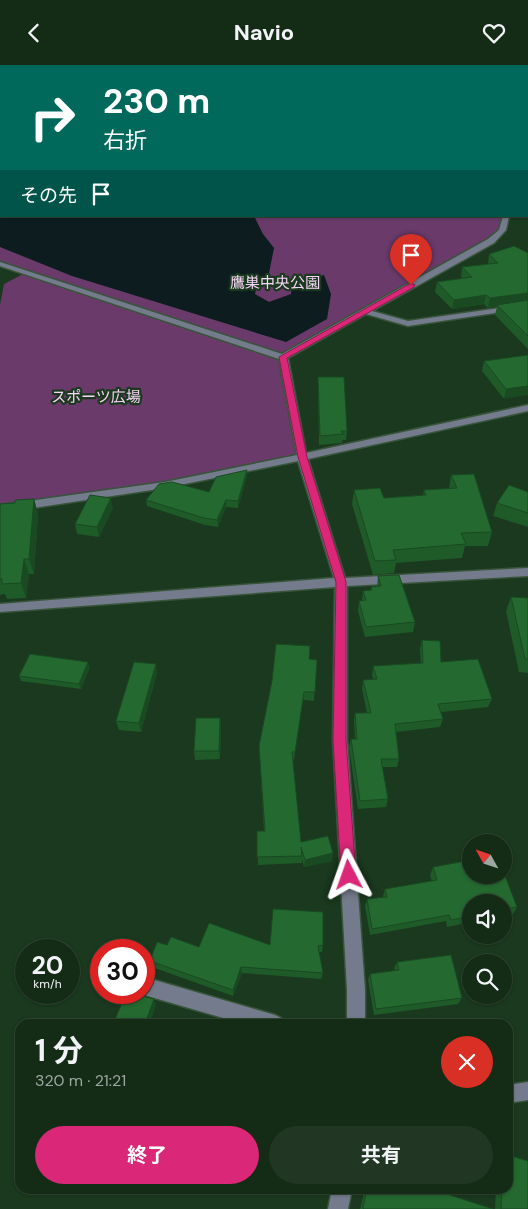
<!DOCTYPE html>
<html lang="ja">
<meta charset="utf-8">
<style>
body{margin:0;font-family:"DM Sans","Noto Sans JP",sans-serif;background:#213723;color:#f1f3f6;height:100vh;display:flex;flex-direction:column;font-size:19px;white-space:nowrap}
*{box-sizing:border-box;margin:0}
p{font-size:16px;color:#9da7a1}
.icon{flex:none;width:28px;height:28px;fill:none;stroke:currentColor;stroke-width:2;stroke-linecap:round;stroke-linejoin:round}
.map{position:relative;flex:1;overflow:hidden}
.drawer{position:absolute;left:15px;top:954px;width:498px;height:175px;display:flex;flex-direction:column;background:#142b16;border-radius:15px;box-shadow:0 1px 4px #0004,0 0 0 1px #334735}
.drawer>*{flex:none}
.guide{position:absolute;left:0px;top:0px;width:529px;height:152px;box-shadow:0 1px 4px #0004,0 0 0 1px #334735;background:#00695c;color:#fff;overflow:hidden}
.needle{width:32px;rotate:310deg}
.fabs{position:absolute;left:462px;top:769px;display:grid;gap:10px}
.fabs a{display:grid;place-items:center;width:50px;height:50px;border-radius:50%;background:#142b16;box-shadow:0 1px 4px #0004,0 0 0 1px #334735;font-size:25px}
.speed{position:absolute;left:15px;top:874px;display:flex;gap:10px;font-size:25px;font-weight:700;text-align:center}
.speed>*{display:grid;place-content:center;width:65px;height:65px;border-radius:50%;background:#142b16;box-shadow:0 1px 4px #0004,0 0 0 1px #334735;line-height:1}
.speed small{font-size:12px;font-weight:400}
.speed .limit{border:8px solid #d22;background:#fff;color:#111}
.pin{position:absolute;display:grid;place-items:center;width:42px;height:42px;color:#fff;margin:-51px -21px;border-radius:50% 50% 50% 0;rotate:-45deg;box-shadow:0 0 5px #0007}
.pin .icon{rotate:45deg}
.me{position:absolute;width:55px;margin:-28px;rotate:356deg;stroke-linejoin:round;filter:drop-shadow(0 0 4px #0008)}
.turn{display:flex;align-items:center;gap:18px;height:105px;padding:0 20px;font-size:22px}
.turn .icon{width:65px;height:65px;stroke-width:2.5}
.turn b{display:block;font-size:35px;line-height:42px}
.then{display:flex;align-items:center;height:48px;padding:0 20px;background:#0003;gap:10px;font-size:19px}
.round{display:grid;place-items:center;flex:none;width:52px;height:52px;border-radius:26px;background:#213723}
.overview{display:flex;align-items:center;justify-content:space-between;height:85px;padding:0 20px}
h1{font-size:30px;font-weight:700;line-height:38px}
.cta{display:flex;gap:10px;margin-top:auto;padding:10px 20px}
.cta a{flex:1;height:58px;border-radius:30px;background:#db2777;color:#fff;font-size:20px;font-weight:700;line-height:58px;text-align:center}
.cta a+a{background:#213723;color:#f1f3f6}
header{display:flex;justify-content:space-between;align-items:center;height:65px;padding:0 20px;background:#142b16;font-size:22px;font-weight:700}
.map>svg:first-child{display:block}
</style>
<header><svg class="icon" aria-label="back" viewBox="0 0 24 24"><path d="M15 5l-7 7 7 7"/></svg>Navio<svg class="icon" aria-label="heart" viewBox="0 0 24 24"><path d="M12 20l-8-8c-3-5 5-10 8-4 3-6 11-1 8 4z"/></svg></header>
<div class="map">
<svg width="528" height="1144" viewBox="0 0 528 1144">
<rect width="100%" height="100%" fill="#1a391e"/>
<path fill="#693a6a" d="M2,0H528V32V1Z
M0,83L1,151H505L499,170L283,292L302,392L165,420L0,444V240L4,219L25,208L0,199Z"/>
<path fill="#0c1c1f" d="M0,129L1,151H254L263,169L274,183L269,208L257,219L255,229L269,237L291,229L292,219L324,210L331,229L327,254L286,277L72,211L0,182Z"/>
<g fill="none" stroke-linecap="round" stroke-linejoin="round">
<defs>
<path id="minor" d="M0,0H6V1H1Z
M0,81H1V85H0Z
M503,151H509L506,165L494,178L372,246L408,256L528,239V243L408,261L366,249L288,293L306,388L528,340V346L308,394L345,513L528,503V511L347,521V675L365,925V959H347V925L333,675L335,522L0,547V539L334,513L298,396L165,423L0,448V440L165,417L297,390L279,294L0,201V197L282,289L488,174L499,165Z
M144,912L275,950L281,953L284,959H244L144,930L139,928H144Z
M528,1017V1035L508,1038V1020Z
M332,1124H352L348,1144H328Z"/>
</defs>
<use href="#minor" stroke="#38553b" stroke-width="3"/>
<use href="#minor" fill="#747b8c" fill-rule="evenodd"/>
</g>
<path fill="#1f5a29" d="M528,188V284L495,250L497,242L488,243L484,239L452,244L435,227L437,217L462,213L461,212L462,202L488,199L489,189Z
M528,290L504,334L482,306L484,296Z
M318,312L347,366L346,375H342V378L319,380L318,321Z
M451,410L492,467L488,481H465L462,493L396,498L394,508L373,510L352,439L354,425L384,433L423,430L424,425L449,424Z
M247,411L238,443L226,442L218,462L205,460L147,441L146,435L209,427Z
M528,427V462L493,451L497,438Z
M34,434L38,449L34,509H29L26,533L7,534L5,529L0,530V439L15,438Z
M113,443L99,472L77,469L75,459Z
M378,511L415,557L413,567L365,572L358,546L359,536H362L363,526H370L371,522H377Z
M511,532L528,533V608L519,607L506,546Z
M422,575L441,597L492,634L488,642L441,647L443,654L440,662L396,667L399,694L397,702H382L388,734L386,742L358,744L349,682L351,674H355L354,656L355,648H367L362,624L363,615H373L372,610L373,601L421,599L420,584Z
M309,594L317,595L314,636L303,635L294,695H293L301,777L332,796L304,802L302,794V798L258,800L257,766H264L259,681Z
M90,602L81,624L21,616L19,611Z
M157,608L141,667L119,665L116,656Z
M220,653L221,662L220,694L195,695L194,686Z
M433,802L517,842L513,849L504,850V838H471V857L447,862L446,856L370,870L365,841L367,834L383,832V831L385,824L432,816L430,810Z
M270,880H323L322,887H319L323,908L321,914L242,908L233,931L152,902L150,896L199,882Z
M397,897L462,933L458,939L374,950L368,915L370,909L395,905L394,903Z
M365,1124H451L450,1130L493,1144H360Z
M496,1124H508L528,1144H495Z"/>
<path fill="#194a22" d="M528,228V238L497,240V242L488,243L490,233Z
M486,230L484,239L452,244L454,235Z
M528,321V330L504,334L506,324Z
M247,405V411L238,443V436Z
M111,433L113,443L99,472L97,462Z
M34,434L38,449L34,509L29,494Z
M226,435V442L218,462L217,455Z
M24,494L29,509L26,533L21,518Z
M88,597L90,602L81,624L79,619Z
M156,599L157,608L141,667L139,658Z
M220,653L221,662L220,694L219,686Z
M333,788L332,796L304,802L305,795Z
M241,902L242,908L233,931V925Z
M154,934L156,940L150,959H145Z"/>
<path fill="#246930" stroke="#194a22" d="M514,181L528,188V228L490,233L486,230L454,235L437,217L472,212L462,202L498,198L489,189Z
M528,235V271L497,240Z
M528,290V321L506,324L484,296Z
M318,312H344L347,366H341L343,369L320,371Z
M247,405L238,436L226,435L217,455L204,453L146,435L159,419L172,417L209,427L216,412Z
M474,409L492,467L461,468L466,479L393,485L396,495L375,496L354,425L380,423L384,433L426,430L424,425L457,423L451,410Z
M509,420L528,427V448L497,438Z
M90,430L111,433L97,462L75,459Z
M34,434L29,494H24L21,518L2,519V514H0V439L15,438V435Z
M399,510L415,557L366,562L359,536L366,535L363,526L372,525L371,522L381,521L378,511Z
M511,532L528,533V594H525Z
M422,575L440,576L441,597L478,594L492,634L438,639L443,654L395,659L399,694H381L388,734L360,736L351,674H357L355,648H371L363,615L377,614L373,601L423,598Z
M276,579L310,581L309,594L317,595L315,627H304L295,687H292L301,777L328,771L333,788L305,795L301,782L302,791L257,792V766H265L259,681L272,616Z
M30,589L88,597L79,619L19,611Z
M134,597L156,599L139,658L116,656Z
M196,653H220L219,686H194Z
M471,795V810H504V808L517,842L504,844V838H471V851L451,855L449,850L372,864L367,834L387,832L385,824L437,815L433,802Z
M273,844L323,847V880L318,881L323,908L241,902L233,925L150,896L157,877L167,880L171,872L199,882L209,858L270,880Z
M451,890L462,933L376,944L370,909L399,905L397,897Z
M126,928H132L154,934L145,959H109L110,956L114,957Z
M508,1090L528,1096V1144H501L502,1124H508Z
M367,1124H451L450,1130L493,1144H364L363,1143Z"/>
<path fill="#db2777" stroke="#8e194d" d="M411,218L415,220L414,222L287,293L307,392L346,517V675L356,810L354,815L349,817L344,815L341,810L333,675L336,517L298,392L279,292Z"/>
<g text-anchor="middle" dominant-baseline="central" stroke-width="4.5" stroke-linejoin="round" paint-order="stroke">
<g font-size="15" fill="#f8d6f7" stroke="#1a391e">
<text x="275" y="218">鷹巣中央公園</text>
<text x="96" y="332">スポーツ広場</text>
</g>
</g>
</svg>
<div class="fabs">
<a><svg class="needle" viewBox="-14 -14 28 28"><path d="M0-13l5 13h-10z" fill="#e53935"/><path d="M0 13l5-13h-10z" fill="#9da7a1"/></svg></a>
<a><svg class="icon" aria-label="sound" viewBox="0 0 24 24"><path d="M4 9h4l5-4v14l-5-4H4zM17 9q2 3 0 6"/></svg></a>
<a><svg class="icon" aria-label="search" viewBox="0 0 24 24"><circle cx="10" cy="10" r="6"/><path d="M15 15l6 6"/></svg></a>
</div>
<div class="speed"><div>20<small>km/h</small></div><div class="limit">30</div></div>
<div class="pin" style="left:411px;top:220px;background:#d93025"><svg class="icon" aria-label="arrive" viewBox="0 0 24 24"><path d="M6 21V4h12l-3 4 3 4H6"/></svg></div>
<svg class="me" style="left:349px;top:810px" viewBox="-20 -20 40 40"><path d="M0-17L14 15 0 8-14 15z" fill="#db2777" stroke="#fff" stroke-width="4"/></svg>
<div class="guide">
<div class="turn"><svg class="icon" aria-label="right" viewBox="0 0 24 24"><path d="M7 20v-9h11M14 6l5 5-5 5"/></svg><div><b>230 m</b>右折</div></div>
<div class="then">その先<svg class="icon" aria-label="arrive" viewBox="0 0 24 24"><path d="M6 21V4h12l-3 4 3 4H6"/></svg></div>
</div>
<section class="drawer">
<div class="overview"><div><h1>1 分</h1><p>320 m · 21:21</p></div><a class="round" style="background:#d93025;color:#fff"><svg class="icon" aria-label="close" viewBox="0 0 24 24"><path d="M6 6l12 12M18 6L6 18"/></svg></a></div>
<div class="cta"><a>終了</a><a>共有</a></div>
</section>
</div>
